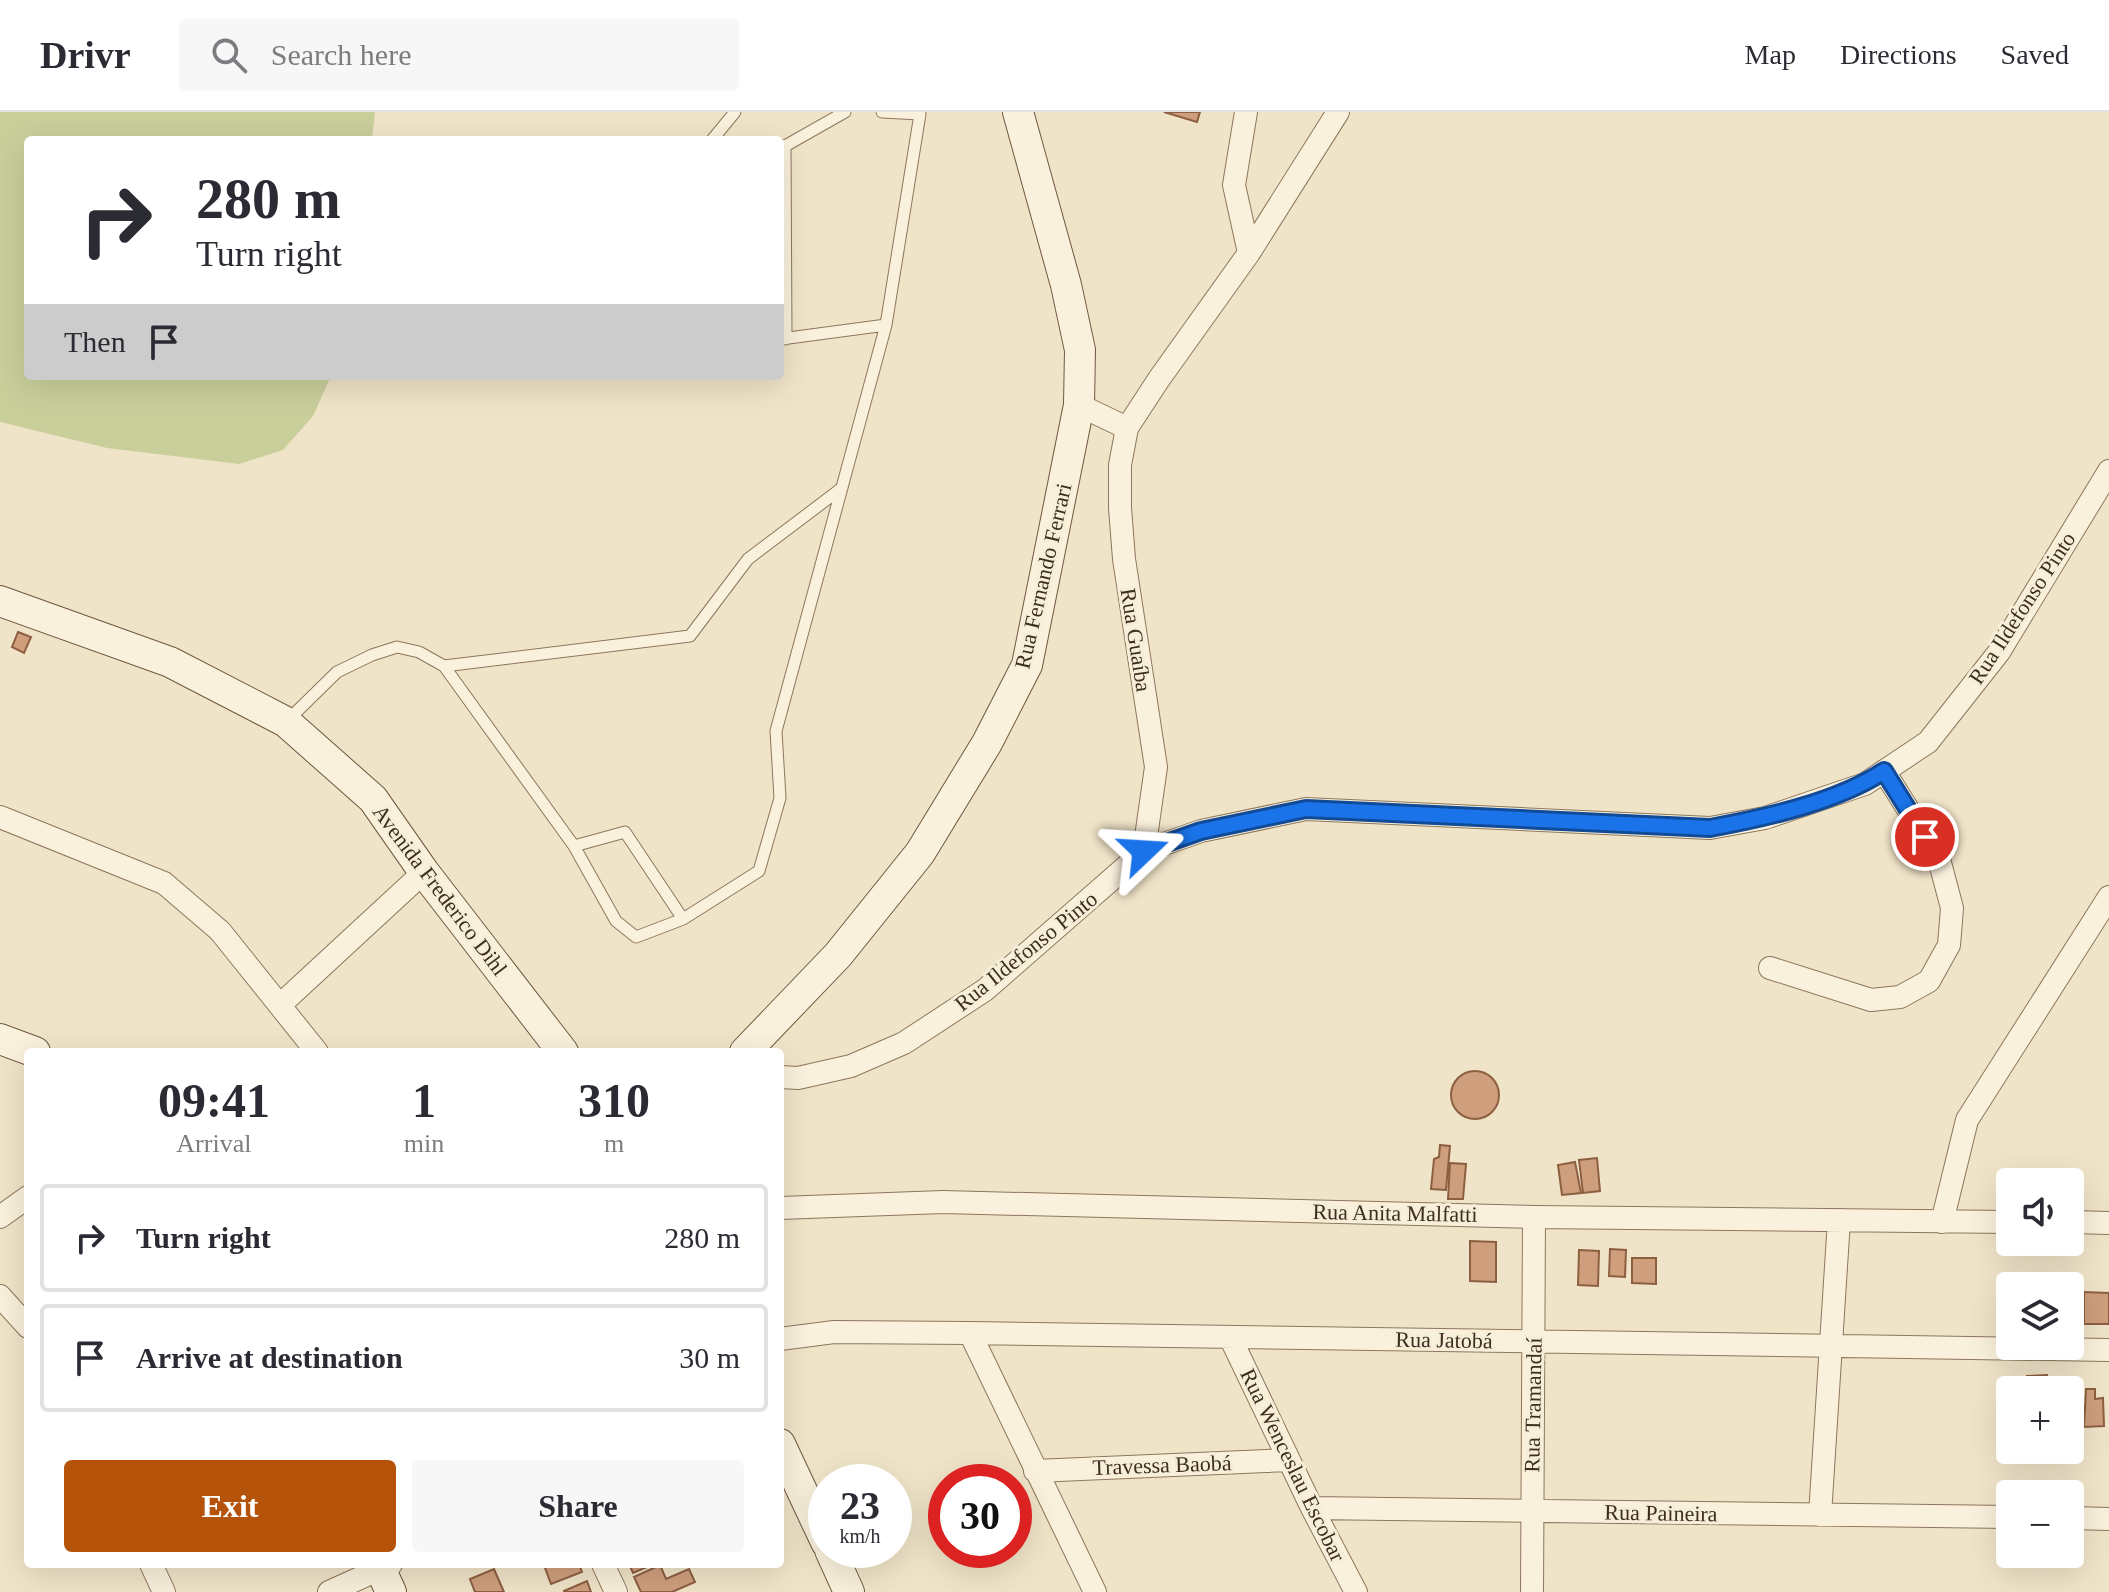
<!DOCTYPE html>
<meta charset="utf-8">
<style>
body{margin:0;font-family:"Times New Roman",serif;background:#f7f7f7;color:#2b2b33;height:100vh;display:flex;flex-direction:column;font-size:30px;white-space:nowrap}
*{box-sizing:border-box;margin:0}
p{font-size:26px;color:#7c7c81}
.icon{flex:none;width:44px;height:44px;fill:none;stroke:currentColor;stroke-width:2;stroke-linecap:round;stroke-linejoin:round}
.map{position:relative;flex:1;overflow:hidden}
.panel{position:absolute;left:24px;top:936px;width:760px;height:520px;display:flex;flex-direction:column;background:#fff;border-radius:8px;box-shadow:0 8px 32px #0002}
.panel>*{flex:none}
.guide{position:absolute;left:24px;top:24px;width:760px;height:244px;border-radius:8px;box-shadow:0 8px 32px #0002;background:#fff;color:#2b2b33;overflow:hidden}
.buttons{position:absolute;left:1996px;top:1056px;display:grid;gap:16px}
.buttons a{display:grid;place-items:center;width:88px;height:88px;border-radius:8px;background:#fff;box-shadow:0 8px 32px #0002;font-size:40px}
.speed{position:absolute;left:808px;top:1352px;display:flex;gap:16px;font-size:40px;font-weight:700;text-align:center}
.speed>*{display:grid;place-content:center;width:104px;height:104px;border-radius:50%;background:#fff;box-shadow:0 8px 32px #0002;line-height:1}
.speed small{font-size:20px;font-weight:400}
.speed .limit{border:12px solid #d22;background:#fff;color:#111}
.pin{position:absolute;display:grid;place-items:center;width:68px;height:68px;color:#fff;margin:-34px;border:4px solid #fff;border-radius:50%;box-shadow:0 2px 8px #0007}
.me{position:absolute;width:88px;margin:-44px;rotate:70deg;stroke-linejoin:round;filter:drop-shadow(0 0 6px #0008)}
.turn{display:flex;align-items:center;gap:28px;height:168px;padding:0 40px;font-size:36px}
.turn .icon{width:104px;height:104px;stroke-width:2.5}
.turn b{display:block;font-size:56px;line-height:68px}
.then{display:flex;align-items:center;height:76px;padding:0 40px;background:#0003;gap:16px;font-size:30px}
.eta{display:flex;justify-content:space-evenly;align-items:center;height:136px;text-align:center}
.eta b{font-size:48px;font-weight:700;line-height:56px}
.cta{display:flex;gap:16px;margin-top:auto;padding:16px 40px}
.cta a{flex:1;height:92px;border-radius:8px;background:#b45309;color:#fff;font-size:32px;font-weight:700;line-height:92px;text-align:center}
.cta a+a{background:#f7f7f7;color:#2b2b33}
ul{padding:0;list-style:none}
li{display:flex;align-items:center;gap:24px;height:108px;margin:0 16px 12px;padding:0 24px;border:4px solid #e1e1e2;border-radius:8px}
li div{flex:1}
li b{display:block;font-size:30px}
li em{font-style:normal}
header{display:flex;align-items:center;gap:48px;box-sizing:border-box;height:112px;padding:0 40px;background:#fff;border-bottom:2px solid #e1e1e2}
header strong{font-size:38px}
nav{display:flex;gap:44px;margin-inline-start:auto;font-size:28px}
.search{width:560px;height:72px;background:#f7f7f7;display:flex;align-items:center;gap:20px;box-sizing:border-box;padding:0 28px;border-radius:8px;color:#7c7c81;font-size:30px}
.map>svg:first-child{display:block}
</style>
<header>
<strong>Drivr</strong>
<div class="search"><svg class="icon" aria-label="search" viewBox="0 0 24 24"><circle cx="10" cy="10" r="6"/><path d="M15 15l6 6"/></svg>Search here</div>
<nav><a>Map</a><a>Directions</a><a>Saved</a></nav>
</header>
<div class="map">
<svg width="2109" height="1480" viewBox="0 0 2109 1480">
<rect width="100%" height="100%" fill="#f0e4c8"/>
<path fill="#c9cf9b" d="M0,0H375L372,28H28V264H331L313,304L283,338L239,352L107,336L0,310Z"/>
<path fill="#cf9f7d" stroke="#8d5f41" stroke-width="2" d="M1164,0H1200L1197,10Z
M18,520L31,525L24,541L12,535Z
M1451 983a24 24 0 1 1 48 0a24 24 0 1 1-48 0Z
M1440,1033L1450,1034L1446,1078L1431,1077L1434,1047L1439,1045Z
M1597,1046L1600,1079L1583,1081L1579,1048Z
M1575,1050L1581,1081L1562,1083L1558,1053Z
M1450,1051L1466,1052L1463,1087H1448Z
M1470,1129L1496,1130V1170L1470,1169Z
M1610,1137L1626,1138L1625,1165L1609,1164Z
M1579,1138L1599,1139L1598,1174L1578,1173Z
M1632,1146H1656V1172L1632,1171Z
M2084,1180L2109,1181V1212H2084Z
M2047,1263V1278H2027V1264Z
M2086,1277H2095V1287L2103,1286L2104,1314L2084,1315Z
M547,1452H579L582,1460L551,1472L544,1453Z
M629,1452H654L633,1461Z
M660,1453L666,1467L689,1457L695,1470L672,1480H641L634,1465Z
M494,1457L504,1480H475L470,1467Z
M587,1469L591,1480H564V1479Z"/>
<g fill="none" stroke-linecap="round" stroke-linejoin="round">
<defs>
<path id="service" d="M712,28L735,0
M780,33L785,34L786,227
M785,34L845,0
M781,227L886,213
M444,554L690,524L748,447L842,376
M287,609L337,560L372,543L397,535L419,540L444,554L574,734L616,809L636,825L683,807L759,759L780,686L776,619L886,213L920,2L882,0
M574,734L625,720L683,807"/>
<path id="minor" d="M1246,0L1234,73L1249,141
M1079,293L1127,316
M0,705L164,771L220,819L317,940
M1144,739L1156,655L1124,447L1120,396V353L1127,316L1159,267L1249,141L1338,0
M1770,856L1871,888L1900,885L1929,869L1949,833L1952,796L1939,747L1884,659
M280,893L424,760
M780,965L798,966L851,954L904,931L985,878L1144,739L1201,719L1306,697L1710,716L1765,706L1865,672L1928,630L1999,540L2109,359
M780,1096L943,1090L1534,1105L2010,1110
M0,1105L28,1085
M1942,1110L1967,1008L2109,785
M2070,1110L2109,1111
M0,1184L28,1215
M970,1221L1095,1480
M1230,1225L1312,1396L1356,1480
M780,1227L834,1220L970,1221L2109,1238
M1035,1359L1289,1348
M1312,1396L2010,1405
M1820,1403L1839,1108
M2070,1406L2109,1407
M151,1452L164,1480
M603,1452L616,1480
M329,1480L391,1452
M1532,1480L1534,1105"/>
<path id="secondary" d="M0,489L170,550L286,610L373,687L424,760L563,940
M0,927L35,940
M745,940L838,843L920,741L987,631L1027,553L1079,293L1080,238L1066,173L1018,0
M780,1332L826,1430
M830,1438L849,1480
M378,1452L391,1480"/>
</defs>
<use href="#service" stroke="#8d765c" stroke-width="13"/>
<use href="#minor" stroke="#8d765c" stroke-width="24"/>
<use href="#secondary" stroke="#6f573f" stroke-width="32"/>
<use href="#service" stroke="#faf1dc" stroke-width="11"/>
<use href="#minor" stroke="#faf1dc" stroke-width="22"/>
<use href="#secondary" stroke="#faf1dc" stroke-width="30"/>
</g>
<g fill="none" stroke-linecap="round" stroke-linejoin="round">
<defs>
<path id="route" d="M1144,739L1201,719L1306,697L1710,716C1764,706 1837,690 1884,659L1925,725"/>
</defs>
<use href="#route" stroke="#114b97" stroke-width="20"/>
<use href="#route" stroke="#1a73e8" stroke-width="14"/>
</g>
<g text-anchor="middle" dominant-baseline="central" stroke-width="6" stroke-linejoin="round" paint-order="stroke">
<g font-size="22" fill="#3d2e20" stroke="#f7eed8">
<text transform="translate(1043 464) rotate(-77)">Rua Fernando Ferrari</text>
<text transform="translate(2022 496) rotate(-57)">Rua Ildefonso Pinto</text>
<text transform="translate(1136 528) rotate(81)">Rua Guaíba</text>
<text transform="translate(440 778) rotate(53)">Avenida Frederico Dihl</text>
<text transform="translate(1026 839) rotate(-39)">Rua Ildefonso Pinto</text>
<text transform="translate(1395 1101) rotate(1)">Rua Anita Malfatti</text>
<text transform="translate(1444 1228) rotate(1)">Rua Jatobá</text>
<text transform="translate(1533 1293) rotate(-89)">Rua Tramandaí</text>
<text transform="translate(1162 1353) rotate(-2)">Travessa Baobá</text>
<text transform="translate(1293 1353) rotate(64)">Rua Wenceslau Escobar</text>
<text transform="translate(1661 1401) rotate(1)">Rua Paineira</text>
</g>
</g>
</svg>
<div class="buttons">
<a><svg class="icon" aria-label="sound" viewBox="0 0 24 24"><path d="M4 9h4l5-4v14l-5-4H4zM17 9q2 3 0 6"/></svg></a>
<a><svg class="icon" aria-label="layers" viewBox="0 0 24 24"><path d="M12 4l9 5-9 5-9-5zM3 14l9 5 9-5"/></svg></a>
<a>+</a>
<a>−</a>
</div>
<div class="speed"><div>23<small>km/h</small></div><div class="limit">30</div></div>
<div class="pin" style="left:1925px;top:725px;background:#d93025"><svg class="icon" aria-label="arrive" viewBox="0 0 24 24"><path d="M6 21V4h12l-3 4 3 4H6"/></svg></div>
<svg class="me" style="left:1144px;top:739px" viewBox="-20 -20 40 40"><path d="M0-17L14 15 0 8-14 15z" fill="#1a73e8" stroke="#fff" stroke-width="4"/></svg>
<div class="guide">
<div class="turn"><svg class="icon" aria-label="right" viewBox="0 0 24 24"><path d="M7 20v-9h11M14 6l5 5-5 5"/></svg><div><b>280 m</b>Turn right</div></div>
<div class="then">Then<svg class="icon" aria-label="arrive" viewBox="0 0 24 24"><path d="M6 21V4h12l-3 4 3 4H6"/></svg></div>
</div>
<section class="panel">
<div class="eta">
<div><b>09:41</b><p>Arrival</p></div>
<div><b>1</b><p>min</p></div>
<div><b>310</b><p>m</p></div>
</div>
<ul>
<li><svg class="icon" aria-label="right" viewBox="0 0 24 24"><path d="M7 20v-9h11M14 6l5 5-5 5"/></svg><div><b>Turn right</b></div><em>280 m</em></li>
<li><svg class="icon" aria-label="arrive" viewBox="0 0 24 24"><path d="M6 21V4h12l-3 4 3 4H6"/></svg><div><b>Arrive at destination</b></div><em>30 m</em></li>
</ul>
<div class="cta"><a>Exit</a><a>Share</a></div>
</section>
</div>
